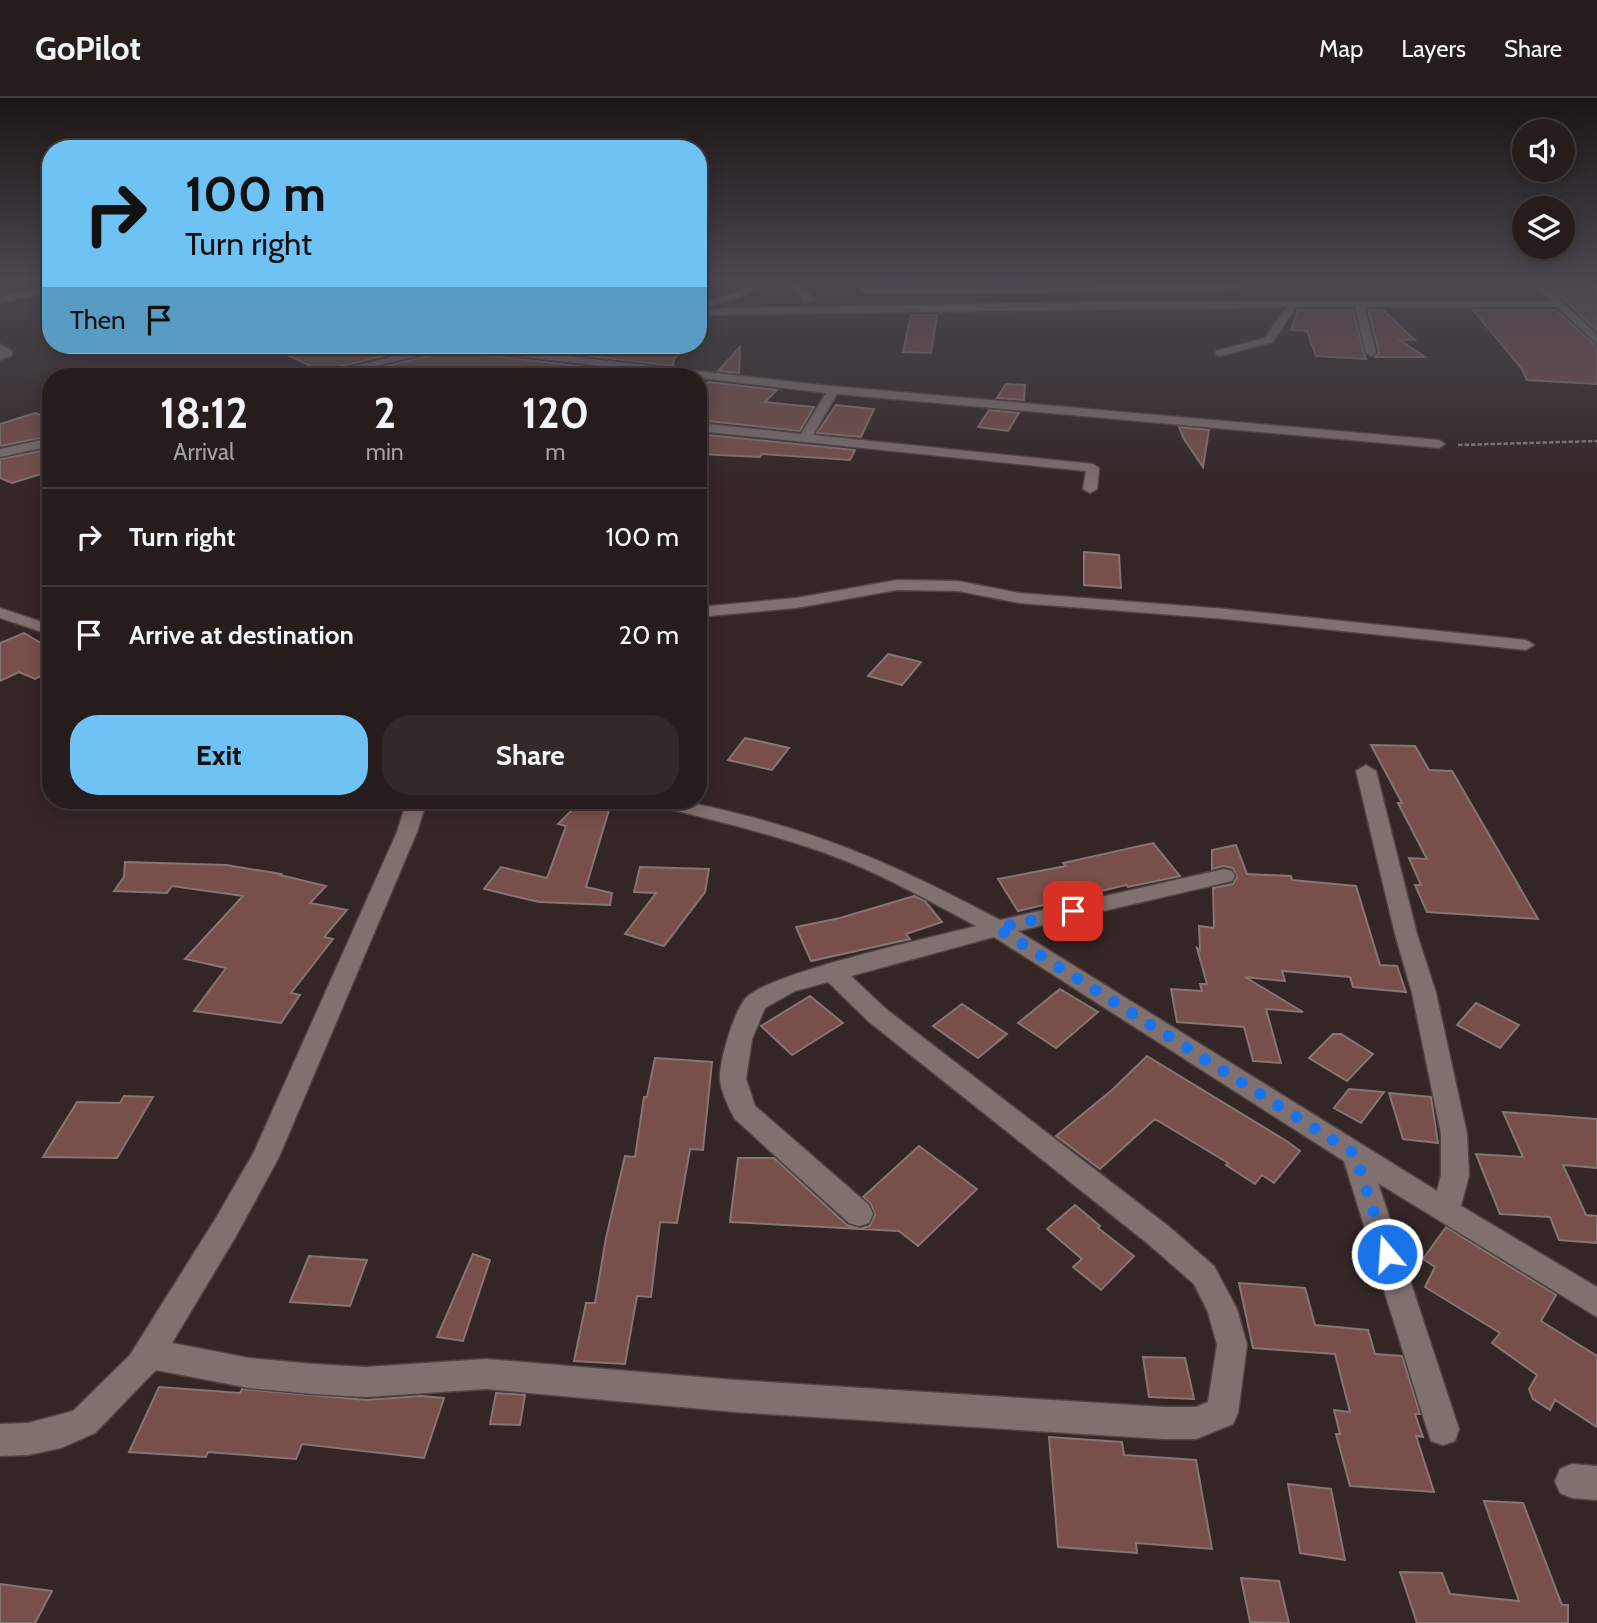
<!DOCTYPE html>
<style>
body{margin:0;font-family:Cabin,sans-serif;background:#322928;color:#f1f3f6;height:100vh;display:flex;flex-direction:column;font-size:26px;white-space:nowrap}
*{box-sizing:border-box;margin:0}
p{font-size:23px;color:#a4a1a3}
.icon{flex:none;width:38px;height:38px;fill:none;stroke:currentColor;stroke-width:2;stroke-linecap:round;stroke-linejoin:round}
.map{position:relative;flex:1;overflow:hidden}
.side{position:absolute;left:42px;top:270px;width:665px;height:441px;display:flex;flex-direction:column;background:#261c1b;border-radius:28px;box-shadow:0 4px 18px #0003,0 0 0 2px #423a3a}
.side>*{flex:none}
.hud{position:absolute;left:42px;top:42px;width:665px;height:214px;border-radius:28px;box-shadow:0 4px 18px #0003,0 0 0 2px #423a3a;background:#6fc2f4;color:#111;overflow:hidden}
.controls{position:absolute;left:1512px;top:21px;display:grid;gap:14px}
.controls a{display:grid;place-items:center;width:63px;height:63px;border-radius:50%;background:#261c1b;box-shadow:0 4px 18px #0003,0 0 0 2px #423a3a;font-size:35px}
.pin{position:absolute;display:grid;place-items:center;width:60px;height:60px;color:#fff;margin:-30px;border-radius:14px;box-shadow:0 4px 10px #0006}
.me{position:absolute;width:77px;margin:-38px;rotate:342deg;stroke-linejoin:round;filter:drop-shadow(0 0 5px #0008)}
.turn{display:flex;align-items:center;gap:24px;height:147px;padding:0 28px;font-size:32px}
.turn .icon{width:91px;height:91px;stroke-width:2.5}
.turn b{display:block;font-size:49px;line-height:60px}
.then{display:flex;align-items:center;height:66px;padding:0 28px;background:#0003;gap:14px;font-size:26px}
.eta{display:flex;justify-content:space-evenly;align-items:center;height:119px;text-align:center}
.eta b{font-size:42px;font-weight:800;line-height:49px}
.primary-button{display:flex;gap:14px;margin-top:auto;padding:14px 28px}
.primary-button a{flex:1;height:80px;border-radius:28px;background:#6fc2f4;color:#111;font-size:28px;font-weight:800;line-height:80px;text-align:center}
.primary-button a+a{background:#322928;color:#f1f3f6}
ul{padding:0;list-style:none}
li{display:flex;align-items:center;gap:21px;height:98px;padding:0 28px;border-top:2px solid #423a3a}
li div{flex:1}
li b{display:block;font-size:26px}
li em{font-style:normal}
header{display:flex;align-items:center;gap:42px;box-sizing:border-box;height:98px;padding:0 35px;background:#261c1b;border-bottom:2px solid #423a3a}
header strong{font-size:33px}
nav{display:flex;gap:38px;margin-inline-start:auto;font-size:24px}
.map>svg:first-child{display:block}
</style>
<header>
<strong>GoPilot</strong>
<nav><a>Map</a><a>Layers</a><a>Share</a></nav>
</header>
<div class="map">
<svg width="1597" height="1525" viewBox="0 0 1597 1525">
<rect width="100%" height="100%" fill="#332624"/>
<path fill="#784f4a" stroke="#857573" stroke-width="2" d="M1545,183H1572L1575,187L1597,188V233Z
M1298,212H1353L1366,261L1316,258L1307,233L1291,232Z
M1368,212H1383L1415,242H1400L1425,259H1375L1379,254Z
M1473,212H1556L1597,249V286L1527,282L1522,271Z
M911,217H937L931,255L903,254Z
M265,247H297L317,255L342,247H429L322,273Z
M492,247H695L674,260L673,268Z
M740,249L739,275L718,273Z
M450,253L646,276L344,278Z
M708,284L777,292L765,304L814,309L800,333L698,322V295Z
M1006,286L1025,287L1024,302L997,300Z
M836,307L874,311L861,339L817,335Z
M989,312L1019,315L1008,333L978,329Z
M35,315L51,320V338L0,348V326Z
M1179,329L1209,332L1203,369L1184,341Z
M698,336L855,352L850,362L762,356L760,359L698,356Z
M51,351V373L12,385L0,380V361Z
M1084,454L1119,457L1121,490L1084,487Z
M24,535L51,551V573L35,581L19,574L0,583V545Z
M888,556L921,564L902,587L868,578Z
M745,640L789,650L772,672L728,662Z
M1371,647L1415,648L1429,672L1452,673L1538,821L1427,814L1415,787H1421L1409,760L1427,761L1398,705H1402Z
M582,702H612L586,789L612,795L610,807L539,804L484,791L501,769L547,780L566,728L558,726Z
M1153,745L1180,778L1128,789L1126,787L1018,813L998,781L1066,768L1063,765Z
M1236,747L1247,776L1291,778L1292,782L1356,788L1380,867L1397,868L1406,894L1353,889L1350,879L1282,873L1285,883L1245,879L1303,914L1266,911L1281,965L1253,963L1244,929L1177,924L1171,891L1202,893L1200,886H1207L1197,850L1200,852L1199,828L1214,830L1213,790L1233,786L1237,779L1233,770L1223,768L1212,771V752Z
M125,764L226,767L281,776L280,777L326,788L310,805L347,812L324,839L333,841L291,895L300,897L281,925L194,913L226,870L185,861L243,798L172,788L167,795L114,793L124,779Z
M640,769L709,771L705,794L664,848L625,836L656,795L634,794Z
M914,798L925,803L942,824L906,836L910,841L811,863L796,829L840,820Z
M1060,891L1098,914L1056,950L1018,925Z
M810,898L843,925L792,957L761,928Z
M1476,905L1519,927L1500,950L1457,927Z
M962,906L1007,936L978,960L933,928Z
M1333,936H1341L1373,956L1347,983L1309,960Z
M1147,958L1288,1044L1300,1053L1274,1085L1262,1077L1255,1086L1226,1067L1228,1065L1155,1021L1100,1071L1056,1038L1112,992Z
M655,960L712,964L703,1052L690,1051L677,1125L660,1124L651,1199L637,1198L625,1266L574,1263L586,1205H595L606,1140L625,1058L635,1059L644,999H647Z
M1349,991L1384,994L1361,1025L1334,1010Z
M1389,995L1431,999L1438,1045L1403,1041Z
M124,998L153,999L117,1060L43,1059L77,1004L120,1005Z
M1503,1014L1597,1021V1070L1563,1067L1586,1117L1597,1118V1145L1559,1142L1550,1119L1500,1116L1476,1056L1523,1059Z
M919,1048L977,1091L918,1148L899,1133L730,1124L738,1060H774L847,1127L860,1131L870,1128L875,1117L871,1106L863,1099Z
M1075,1107L1100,1128L1098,1130L1134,1158L1101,1192L1073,1169L1082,1161L1047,1131Z
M1446,1129L1556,1197L1541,1223L1597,1258V1329L1555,1302L1550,1312L1533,1301L1529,1291L1537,1277L1492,1245L1500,1235L1425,1189L1435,1169L1423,1161Z
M473,1156L490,1162L463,1243L437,1239Z
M309,1158L367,1162L350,1208L290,1204Z
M1239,1185L1305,1190L1315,1227L1368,1232L1375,1256L1402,1258L1420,1316H1415L1423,1339L1416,1338L1434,1394L1350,1388L1336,1336H1340L1334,1312L1350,1314L1335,1256L1253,1250Z
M1143,1259L1185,1260L1194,1301L1149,1299Z
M159,1289L240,1295L242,1291L366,1302L421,1298L444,1300L424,1360L302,1346L296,1361L208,1354L206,1359L129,1354Z
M496,1295L525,1297L520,1327L490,1326Z
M1049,1339L1122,1344L1124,1357L1196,1362L1212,1451L1136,1445L1137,1455L1058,1449Z
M1288,1386L1331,1391L1345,1462L1300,1455Z
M1484,1403L1523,1405L1562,1507H1568V1525H1417L1400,1474L1442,1475L1450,1496L1519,1503Z
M1241,1480L1279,1483L1289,1525L1250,1524Z
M0,1486L52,1493L35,1525H0Z"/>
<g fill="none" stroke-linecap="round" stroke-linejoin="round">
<defs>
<path id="minor" d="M756,183H768L741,199L703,210L698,207L735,195Z
M776,183C794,183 806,185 813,203L805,205L798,193Z
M851,183H861L869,190L1236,186L1241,189L1236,192L867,196Z
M1531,183H1541L1597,237V246L1557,209H1365L1376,255L1371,258L1366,255L1355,209H1296L1273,244L1220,258L1216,257V253L1265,240L1286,209L698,217V211L1142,203H1551Z
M51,187V193L0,205V199Z
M0,246L12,253V257L0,262Z
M300,247H339L316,252Z
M439,247H471L820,287L1439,342L1445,346L1439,350L837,296L813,337L1093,366L1099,370L1097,391L1090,395L1083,391L1086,373L698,333V325L801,336L826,295L450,250L334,278H315Z
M51,340V348L0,359V351Z
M897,482L958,483L1019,495L1226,511L1526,542L1534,547L1526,552L1226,521L1019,505L958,493L897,492L796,510L698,519V509L796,500Z
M0,510L51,527V537L0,520Z
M1366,667L1376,673L1417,836L1436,895L1467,1036L1469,1077L1461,1108L1597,1189V1219L1378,1085L1459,1331L1455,1343L1443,1347L1431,1343L1427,1331L1344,1063L994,839L851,878L886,911L1167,1127L1214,1168L1237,1211L1247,1247L1238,1315L1233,1326L1196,1341H1164L735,1314L486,1291L366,1299L314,1296L249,1290L156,1272L95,1335L61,1350L28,1357L0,1358V1326L28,1325L73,1313L130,1257L216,1120L254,1054L397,734L407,702H427L417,734L279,1059L236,1138L172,1245L249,1260L314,1266L366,1269L486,1261L735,1282L1164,1309H1196L1208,1304L1217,1247L1208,1214L1194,1186L1147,1145L868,923L828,884L795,893L765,910L752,941L746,981L755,1008L869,1107L873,1116L869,1125L859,1128L849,1125L735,1021C729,1011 721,993 720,981C719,964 734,913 746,900C768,875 934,839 976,828C933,805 891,781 846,763C783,738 716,723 650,706L647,702C682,700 714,710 747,718C843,743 913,776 1000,822L1224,771L1232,773L1235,778L1232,783L1018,833L1437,1093L1441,1077V1036L1412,895L1395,836L1356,673Z
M1572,1366L1597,1368V1402L1572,1400L1560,1395L1555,1383L1560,1371Z"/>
</defs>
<use href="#minor" stroke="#504443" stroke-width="3"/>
<path stroke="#887d7b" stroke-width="2.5" stroke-dasharray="4.5 2" stroke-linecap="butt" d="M1458,347L1597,343"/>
<use href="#minor" fill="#80706e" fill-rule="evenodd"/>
</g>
<linearGradient id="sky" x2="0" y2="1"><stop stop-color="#1c1514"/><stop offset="0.46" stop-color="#4a4750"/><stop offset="1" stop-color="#4a4750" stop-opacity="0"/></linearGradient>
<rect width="1597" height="396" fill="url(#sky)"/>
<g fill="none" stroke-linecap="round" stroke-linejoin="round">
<path stroke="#1a73e8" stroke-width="12" stroke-dasharray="0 21.6" d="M1073,813L997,830L1355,1056L1387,1156"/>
</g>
</svg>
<div class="controls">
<a><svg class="icon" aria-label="sound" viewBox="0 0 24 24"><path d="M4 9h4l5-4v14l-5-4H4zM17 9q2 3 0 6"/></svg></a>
<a><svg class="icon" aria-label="layers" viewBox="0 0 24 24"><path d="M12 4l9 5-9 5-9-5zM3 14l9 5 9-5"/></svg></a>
</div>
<div class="pin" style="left:1073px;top:813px;background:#d93025"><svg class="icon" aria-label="arrive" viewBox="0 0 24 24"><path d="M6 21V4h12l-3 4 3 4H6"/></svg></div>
<svg class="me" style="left:1387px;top:1156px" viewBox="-20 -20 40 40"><circle r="17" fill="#1a73e8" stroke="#fff" stroke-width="3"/><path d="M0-11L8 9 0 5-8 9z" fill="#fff"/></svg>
<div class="hud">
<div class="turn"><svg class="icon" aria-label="right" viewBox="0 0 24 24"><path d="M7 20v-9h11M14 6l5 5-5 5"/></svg><div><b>100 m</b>Turn right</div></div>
<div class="then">Then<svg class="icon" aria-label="arrive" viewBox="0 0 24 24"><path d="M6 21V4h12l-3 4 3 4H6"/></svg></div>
</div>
<section class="side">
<div class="eta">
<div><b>18:12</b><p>Arrival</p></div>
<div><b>2</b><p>min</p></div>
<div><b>120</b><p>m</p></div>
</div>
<ul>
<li><svg class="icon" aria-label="right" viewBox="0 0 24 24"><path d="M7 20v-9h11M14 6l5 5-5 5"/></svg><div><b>Turn right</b></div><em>100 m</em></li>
<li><svg class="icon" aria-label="arrive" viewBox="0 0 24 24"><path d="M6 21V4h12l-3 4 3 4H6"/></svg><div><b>Arrive at destination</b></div><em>20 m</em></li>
</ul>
<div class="primary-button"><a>Exit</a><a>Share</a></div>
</section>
</div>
